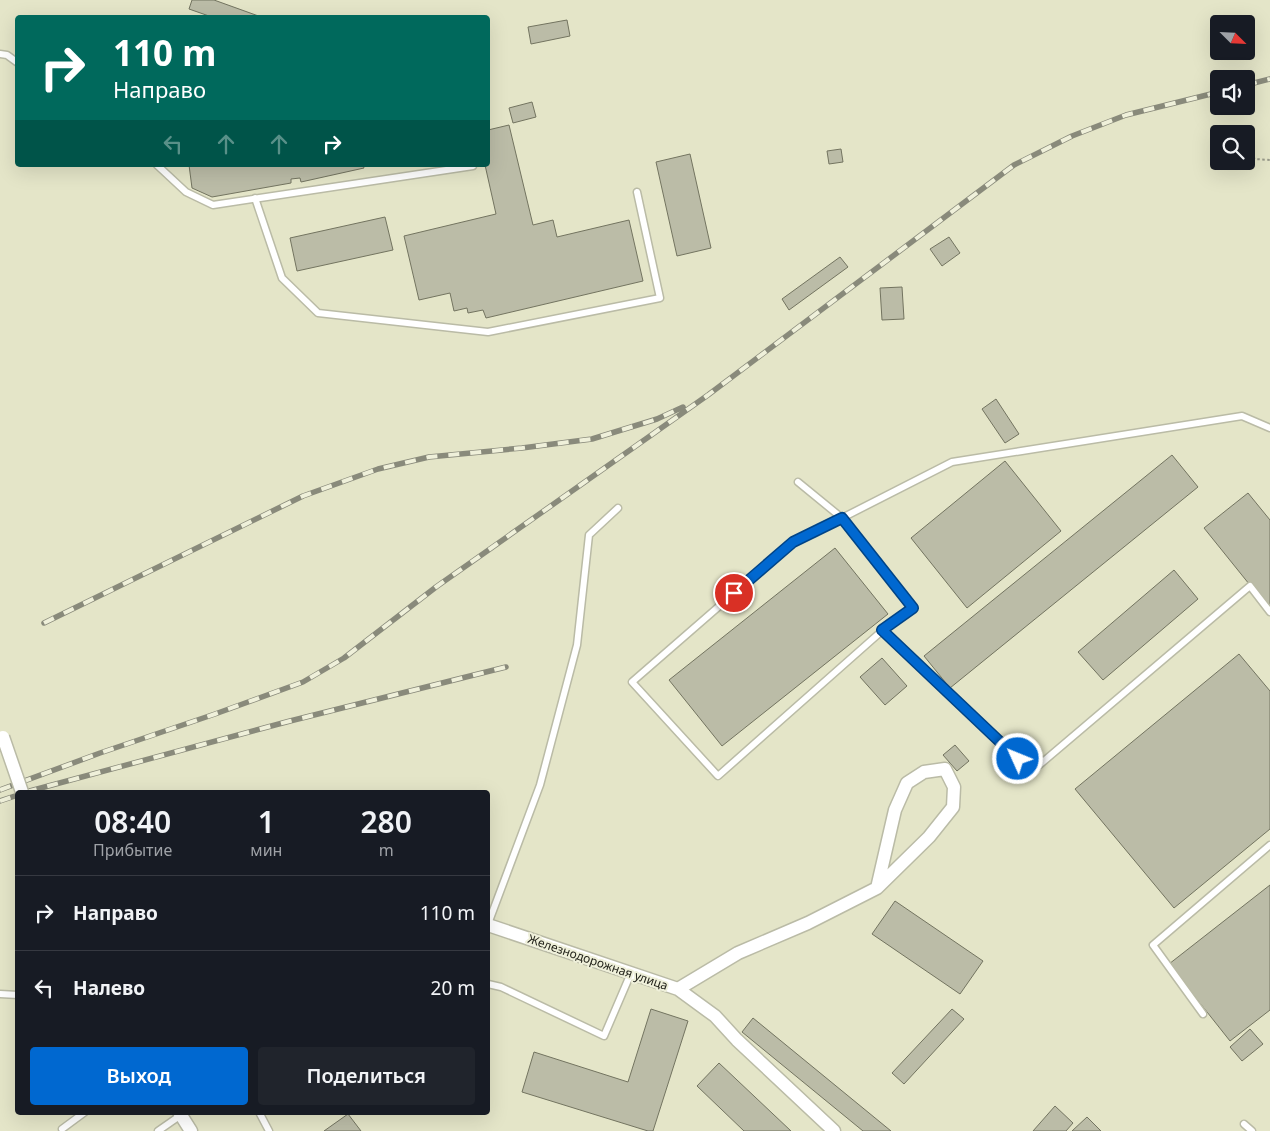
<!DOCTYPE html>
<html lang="ru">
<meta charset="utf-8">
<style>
body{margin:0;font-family:"Noto Sans",sans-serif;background:#20242c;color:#f1f3f6;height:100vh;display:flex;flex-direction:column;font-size:19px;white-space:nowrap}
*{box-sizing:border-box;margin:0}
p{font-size:16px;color:#9ea1a6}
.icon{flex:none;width:28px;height:28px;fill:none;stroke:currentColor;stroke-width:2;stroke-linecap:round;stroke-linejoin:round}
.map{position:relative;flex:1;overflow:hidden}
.side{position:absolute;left:15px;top:790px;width:475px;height:325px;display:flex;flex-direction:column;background:#171b24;border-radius:5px;box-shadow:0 5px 20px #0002}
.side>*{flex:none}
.top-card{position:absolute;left:15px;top:15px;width:475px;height:152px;border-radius:5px;box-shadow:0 5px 20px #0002;background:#00695c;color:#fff;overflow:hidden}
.needle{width:32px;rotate:114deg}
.controls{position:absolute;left:1210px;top:15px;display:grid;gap:10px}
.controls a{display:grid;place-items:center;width:45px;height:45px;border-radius:5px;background:#171b24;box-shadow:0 5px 20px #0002;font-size:25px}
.pin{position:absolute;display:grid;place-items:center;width:42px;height:42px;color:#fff;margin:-21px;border:2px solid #fff;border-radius:50%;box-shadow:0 1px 5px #0007}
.me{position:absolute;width:55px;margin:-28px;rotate:314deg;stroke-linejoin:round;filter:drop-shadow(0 0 4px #0008)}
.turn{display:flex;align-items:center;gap:18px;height:105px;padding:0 15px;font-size:22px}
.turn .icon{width:65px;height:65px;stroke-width:2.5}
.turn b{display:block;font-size:35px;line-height:42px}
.lanes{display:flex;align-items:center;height:48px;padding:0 15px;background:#0003;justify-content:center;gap:25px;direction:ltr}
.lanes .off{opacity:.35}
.eta{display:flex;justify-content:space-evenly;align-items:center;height:85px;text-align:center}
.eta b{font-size:30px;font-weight:600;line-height:35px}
.cta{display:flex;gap:10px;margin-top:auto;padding:10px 15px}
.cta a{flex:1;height:58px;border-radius:5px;background:#0068d0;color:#fff;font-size:20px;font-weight:600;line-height:58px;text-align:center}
.cta a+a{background:#20242c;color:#f1f3f6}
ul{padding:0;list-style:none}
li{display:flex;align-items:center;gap:15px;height:75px;padding:0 15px;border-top:1px solid #363941}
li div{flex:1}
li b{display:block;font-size:19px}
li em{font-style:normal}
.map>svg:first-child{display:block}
</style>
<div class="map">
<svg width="1270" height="1131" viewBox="0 0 1270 1131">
<rect width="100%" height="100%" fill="#eff0da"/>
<path fill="#e4e5c8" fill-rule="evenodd" d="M0,0H1270V1131H0ZM18,18H488V165H18ZM1219,24H1246V51H1219ZM1219,79H1246V106H1219ZM1219,134H1246V161H1219ZM18,792H488V1112H18Z"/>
<path fill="#bbbca7" stroke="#737460" d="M192,0H214L264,18H209V16L189,9Z
M567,20L570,36L531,44L528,27Z
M532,102L536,117L513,123L509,108Z
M509,125L533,225L553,220L557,237L629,220L643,281L486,318L483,310L468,313L467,308L454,311L450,293L419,300L404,236L496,214L485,165H488V130Z
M841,149L843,162L829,164L827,151Z
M690,154L711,248L677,256L656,162Z
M189,165H363L364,168L301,182L300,178L291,179V183L212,197L192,188Z
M385,217L393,250L297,271L290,238Z
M949,237L960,253L942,266L930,249Z
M840,257L848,267L789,310L782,299Z
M902,287L904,319L882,320L880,288Z
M996,399L1019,434L1005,443L982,409Z
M1172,455L1198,487L950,688L924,656Z
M1005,461L1061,531L967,608L911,538Z
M1248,493L1270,520V610L1204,528Z
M835,548L888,614L722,746L669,680Z
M1174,570L1198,599L1103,680L1078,652Z
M1239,654L1270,691V829L1174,908L1075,789Z
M882,658L907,686L885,705L860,677Z
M955,745L969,761L957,771L943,755Z
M1270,885V1010L1230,1041L1169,964Z
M895,901L983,961L960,994L872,934Z
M651,1009L688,1021L653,1131H648L522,1092L534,1052L628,1082Z
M952,1009L964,1019L904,1084L892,1073Z
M753,1018L891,1131H863L742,1032Z
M1250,1029L1263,1044L1242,1061L1230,1047Z
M719,1063L791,1131H744L697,1086Z
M1055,1106L1073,1123L1066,1131H1033Z
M348,1114L361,1131H324Z
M1087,1117L1101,1131H1072Z"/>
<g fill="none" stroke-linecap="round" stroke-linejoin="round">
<defs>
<path id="lane" d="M0,54L7,55L18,63
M157,165L186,192L213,205L473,166
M255,198L282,278L318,313L488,332L660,298L637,192
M798,482L842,518L952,462L1242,416L1270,428
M883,630L718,776L632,682L793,542L842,518L913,608L883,630L1031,772L1250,586L1270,612
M488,924L540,785L577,645L589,535L618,508
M488,984L501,987L604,1036L631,973
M0,994L18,995
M1203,1014L1153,945L1270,845
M259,1112L269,1131
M1244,1124L1252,1131
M62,1129L85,1112
M158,1131L181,1115"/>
<path id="street" d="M488,925L678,989L715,1016L737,1040L834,1131
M678,989L738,953L808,923L877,888L929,837L953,807L954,787L945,769L924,772L907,783L895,810L877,888
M179,1112L191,1131"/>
</defs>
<use href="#lane" stroke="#babba6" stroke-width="9"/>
<use href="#street" stroke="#babba6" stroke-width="15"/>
<path stroke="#989989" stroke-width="2" stroke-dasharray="2.5 2.5" stroke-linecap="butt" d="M1226,131L1229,134
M1246,150L1255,159L1270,160"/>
<use href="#lane" stroke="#fff" stroke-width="6"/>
<use href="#street" stroke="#fff" stroke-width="12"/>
<defs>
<path id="rail" d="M1246,85L1270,79
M44,623L303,496L378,469L429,457L522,448L592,439L657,419L683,407
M0,790L100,753L215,714L303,682L344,658L436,587L708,395L1014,165L1072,136L1126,115L1219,92
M26,792L290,721L506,667
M0,801L18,795"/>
</defs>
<use href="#rail" stroke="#898a7b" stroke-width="5.5"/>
<use href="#rail" stroke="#eff0da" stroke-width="4" stroke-dasharray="11" stroke-linecap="butt"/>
<defs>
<path id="street-bridge" d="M3,737L22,792"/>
</defs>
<use href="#street-bridge" stroke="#babba6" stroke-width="15" stroke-linecap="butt"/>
<use href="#street-bridge" stroke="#fff" stroke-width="12"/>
</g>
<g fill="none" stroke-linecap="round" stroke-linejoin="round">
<defs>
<path id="route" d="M734,593L793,542L842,518L913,608L882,630L1018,759"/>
</defs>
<use href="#route" stroke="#004487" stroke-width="12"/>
<use href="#route" stroke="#0068d0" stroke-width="9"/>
</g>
<g text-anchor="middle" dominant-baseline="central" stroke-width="4" stroke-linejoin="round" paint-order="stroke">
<g font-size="12" fill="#23231b" stroke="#eff0da">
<text transform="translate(598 962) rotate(19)">Железнодорожная улица</text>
</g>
</g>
</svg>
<div class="controls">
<a><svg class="needle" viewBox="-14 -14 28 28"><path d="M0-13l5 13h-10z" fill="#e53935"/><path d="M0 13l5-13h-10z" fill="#9ea1a6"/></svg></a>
<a><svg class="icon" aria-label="sound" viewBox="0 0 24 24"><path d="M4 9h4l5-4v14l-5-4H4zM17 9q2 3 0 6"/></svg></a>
<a><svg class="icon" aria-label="search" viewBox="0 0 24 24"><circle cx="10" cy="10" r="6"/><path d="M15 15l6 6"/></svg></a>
</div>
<div class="pin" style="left:734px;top:593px;background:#d93025"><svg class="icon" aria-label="arrive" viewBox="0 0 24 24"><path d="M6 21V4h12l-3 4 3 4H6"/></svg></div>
<svg class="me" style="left:1018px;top:759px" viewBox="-20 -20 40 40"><circle r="17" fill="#0068d0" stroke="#fff" stroke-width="3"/><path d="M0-11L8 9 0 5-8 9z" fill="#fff"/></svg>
<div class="top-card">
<div class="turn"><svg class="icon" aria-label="right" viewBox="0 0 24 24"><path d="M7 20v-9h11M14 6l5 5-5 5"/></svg><div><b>110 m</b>Направо</div></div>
<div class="lanes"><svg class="icon off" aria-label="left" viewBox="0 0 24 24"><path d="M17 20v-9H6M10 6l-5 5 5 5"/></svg><svg class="icon off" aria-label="ahead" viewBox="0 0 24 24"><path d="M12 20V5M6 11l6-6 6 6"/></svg><svg class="icon off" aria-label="ahead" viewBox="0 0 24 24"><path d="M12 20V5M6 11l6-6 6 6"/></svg><svg class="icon" aria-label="right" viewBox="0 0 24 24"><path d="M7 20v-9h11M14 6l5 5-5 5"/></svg></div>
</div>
<section class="side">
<div class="eta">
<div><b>08:40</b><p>Прибытие</p></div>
<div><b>1</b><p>мин</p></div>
<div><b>280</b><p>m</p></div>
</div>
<ul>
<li><svg class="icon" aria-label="right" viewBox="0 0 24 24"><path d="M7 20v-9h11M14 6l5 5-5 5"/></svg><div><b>Направо</b></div><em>110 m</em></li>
<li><svg class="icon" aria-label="left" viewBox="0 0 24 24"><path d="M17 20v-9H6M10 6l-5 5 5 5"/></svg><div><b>Налево</b></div><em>20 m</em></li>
</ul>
<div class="cta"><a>Выход</a><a>Поделиться</a></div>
</section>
</div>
